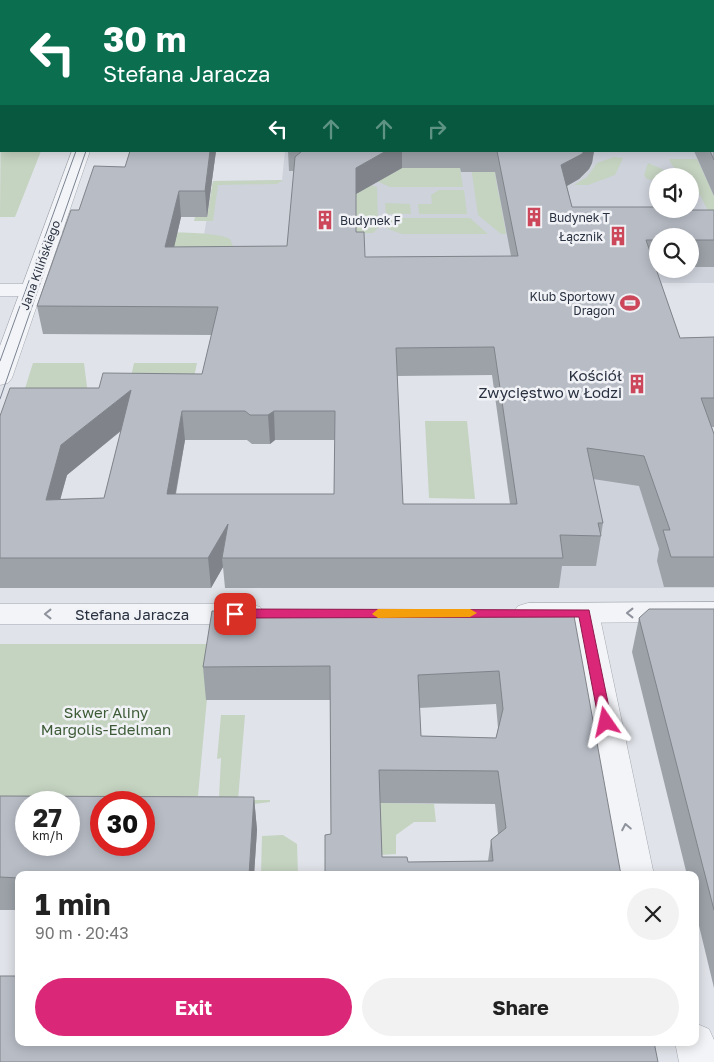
<!DOCTYPE html>
<meta charset="utf-8">
<style>
body{margin:0;font-family:"Golos Text",sans-serif;background:#f2f2f2;color:#222;height:100vh;display:flex;flex-direction:column;font-size:19px;white-space:nowrap}
*{box-sizing:border-box;margin:0}
p{font-size:16px;color:#767676}
.icon{flex:none;width:28px;height:28px;fill:none;stroke:currentColor;stroke-width:2;stroke-linecap:round;stroke-linejoin:round}
.map{position:relative;flex:1;overflow:hidden}
.details{position:absolute;left:15px;top:871px;width:684px;height:175px;display:flex;flex-direction:column;background:#fff;border-radius:10px;box-shadow:0 2px 12px #0003}
.details>*{flex:none}
.banner{position:absolute;left:0px;top:0px;width:715px;height:152px;box-shadow:0 2px 12px #0003;background:#0b6e4f;color:#fff;overflow:hidden}
.controls{position:absolute;left:649px;top:168px;display:grid;gap:10px}
.controls a{display:grid;place-items:center;width:50px;height:50px;border-radius:50%;background:#fff;box-shadow:0 2px 12px #0003;font-size:25px}
.speed{position:absolute;left:15px;top:791px;display:flex;gap:10px;font-size:25px;font-weight:700;text-align:center}
.speed>*{display:grid;place-content:center;width:65px;height:65px;border-radius:50%;background:#fff;box-shadow:0 2px 12px #0003;line-height:1}
.speed small{font-size:12px;font-weight:400}
.speed .limit{border:8px solid #d22;background:#fff;color:#111}
.pin{position:absolute;display:grid;place-items:center;width:42px;height:42px;color:#fff;margin:-21px;border-radius:10px;box-shadow:0 2px 8px #0006}
.me{position:absolute;width:55px;margin:-28px;rotate:349deg;stroke-linejoin:round;filter:drop-shadow(0 0 4px #0008)}
.turn{display:flex;align-items:center;gap:18px;height:105px;padding:0 20px;font-size:22px}
.turn .icon{width:65px;height:65px;stroke-width:2.5}
.turn b{display:block;font-size:35px;line-height:42px}
.lanes{display:flex;align-items:center;height:48px;padding:0 20px;background:#0003;justify-content:center;gap:25px;direction:ltr}
.lanes .off{opacity:.35}
.round{display:grid;place-items:center;flex:none;width:52px;height:52px;border-radius:26px;background:#f2f2f2}
.overview{display:flex;align-items:center;justify-content:space-between;height:85px;padding:0 20px}
h1{font-size:30px;font-weight:700;line-height:38px}
.action{display:flex;gap:10px;margin-top:auto;padding:10px 20px}
.action a{flex:1;height:58px;border-radius:30px;background:#db2777;color:#fff;font-size:20px;font-weight:700;line-height:58px;text-align:center}
.action a+a{background:#f2f2f2;color:#222}
.map>svg:first-child{display:block}
</style>
<div class="map">
<svg width="714" height="1062" viewBox="0 0 714 1062">
<rect width="100%" height="100%" fill="#e0e3e9"/>
<path fill="#ced2db" fill-rule="evenodd" d="M714,101V283H647L714,484V588H559L506,284L205,274L204,235L213,181L282,180L285,151H714ZM658,176H690V209H658ZM658,236H690V269H658Z"/>
<path fill="#c5d3c1" d="M1,102V151H41L15,217H0Z
M614,157L623,158L615,175L588,185H574L587,177L597,163Z
M669,159H697L714,196V222L690,176C681,176 672,167 669,159Z
M648,163L678,176H658L657,181L647,179L644,175Z
M471,167H494L499,197H516L500,200L506,234H501L478,215Z
M333,168H460L463,187H390L368,177Z
M283,180L277,184L218,185L213,221H194L195,217H207L213,181Z
M356,181L377,187L378,228L373,233H356Z
M439,190H464L467,214H419L418,204H432L431,195Z
M385,203L410,204L411,214H386Z
M386,218H470L488,234H402L386,228Z
M102,233C127,233 215,229 230,239L233,246H217L212,274Z
M33,363H84L88,395L16,417Z
M134,363H197L194,377H131Z
M425,421H467L475,499L429,498Z
M0,644H212L198,796L0,798Z
M221,715H245L238,800H270V802L232,807L219,798L221,758L217,759Z
M378,803L434,804L436,822H414L396,835V854L380,855Z
M283,835L297,844L298,875H261L262,836Z"/>
<g fill="none" stroke-linecap="round" stroke-linejoin="round">
<defs>
<path id="minor" d="M0,284H31L39,285L42,290L39,295L31,296H0Z
M584,603L594,606L599,613L654,875H618L569,613L574,606Z
M695,1023L709,1029L714,1040V1062H679L675,1042H695Z"/>
<path id="tertiary" d="M72,151H90L12,378L8,383L0,385V346Z
M714,602V622L528,623L518,620L513,613L518,606L528,603Z
M0,604H250L260,607L265,614L260,621L250,624H0Z"/>
</defs>
<use href="#minor" stroke="#a5aab3" stroke-width="1"/>
<use href="#tertiary" stroke="#a5aab3" stroke-width="1"/>
<use href="#minor" fill="#f3f4f7" fill-rule="evenodd"/>
<use href="#tertiary" fill="#f3f4f7" fill-rule="evenodd"/>
<path stroke="#7a8392" stroke-width="1" d="M0,361L76,151
M0,399L86,151"/>
</g>
<path fill="#9da2a9" fill-rule="evenodd" d="M714,98V196L694,151H714Z
M216,151L207,217H181L174,247L287,246L294,171H289L288,151H594L592,163L589,169L579,179L567,186L572,207L676,210H714V267H690V236H658V267H655L680,338L714,337V427H712L714,434V587H664L657,561L659,549L639,486L593,479L603,523L596,566H562L559,588H225L223,567L211,588H0V416L99,388L202,374L212,335L43,334L37,306L79,210L125,167ZM402,168H460L461,172H495L511,256L365,257L356,232V194ZM492,375L510,504H403L397,376ZM121,431L104,498L60,499L67,475ZM185,440H247L252,444H270L275,440H335L334,494H176Z
M714,609V988L695,909V875H687L632,652L639,618Z
M560,611L611,824L621,875H325L331,834L330,700H206L203,667ZM496,704L498,728L496,738L421,736L419,708ZM380,803L495,804L498,834L491,840L488,861L408,862L382,857Z
M0,796L254,797L257,830L254,875H19V910H0Z"/>
<path fill="#80848a" d="M1,82V115L0,118V84Z
M210,151H216L207,217L205,191Z
M386,151H402V168L356,194V168Z
M584,151H594L592,163L589,169L579,179L558,191L561,165Z
M179,191L181,217L168,274L165,247Z
M131,390L135,419L67,475L52,530L46,500L61,445Z
M182,411L185,440L170,524L167,494Z
M274,411L275,440L270,444L268,415Z
M228,524L222,558L223,567L211,588L208,558Z
M254,797L257,830L254,875H249Z"/>
<path fill="#b7bcc5" stroke="#80848a" fill-rule="evenodd" d="M0,0H323V1H1V82L0,84Z
M373,0H714V60V1H373Z
M714,98V160L710,151H714Z
M130,151H210L205,191H179L165,247L287,246L295,157L302,151H386L356,168V232H364L365,257L518,256L497,151H584L582,154L561,165L572,207H658V209H673L676,210H714V240H690V236H658V240H646L680,338L714,337V398H701L714,434V557H671L663,530H670L644,456L587,448L603,523H598L601,536L560,535L563,558H222L228,524L208,558H0V416L10,388H99L103,373L202,374L218,307L37,306L71,210H79L94,166L125,167ZM494,347L517,504H403L396,348ZM131,390L104,498L46,500L61,445ZM182,411H245L250,415H268L274,411H335L334,494H167Z
M649,609H714V910L639,618Z
M212,611H560L574,616L621,875H325V835L331,834L330,666L203,667ZM499,671L503,709L496,738L421,736L418,675ZM379,770L498,771L506,828L491,840L493,861L408,862L407,857H382Z
M0,796L254,797L249,875H19V878L0,877ZM26,802H69V845H26ZM101,802H144V845H101Z
M0,976H19V1042H654L658,1062H0Z"/>
<defs><path id="oneway-chevron" d="M-2-3.5L2.5 0L-2 3.5" fill="none" stroke-width="1.6" stroke-linecap="round" stroke-linejoin="round" transform="scale(1.25)"/></defs>
<g stroke="#8e929c">
<use href="#oneway-chevron" transform="translate(630 613) rotate(180)"/>
<use href="#oneway-chevron" transform="translate(48 614) rotate(180)"/>
<use href="#oneway-chevron" transform="translate(626 827) rotate(-101)"/>
</g>
<path fill="#db2777" stroke="#8e194d" d="M235,609L589,610L612,722L610,725H601L599,722L579,617L235,618L229,614Z"/>
<path fill="#f59e0b" d="M378,609H470L477,613L470,617L378,618L372,614Z"/>
<defs>
<symbol id="building-bare" viewBox="-9 -9 18 18"><path d="M-4-6H4V6H1V3H-1V6H-4ZM-2.5-4.3h1.7v1.8h-1.7ZM.8-4.3h1.7v1.8H.8ZM-2.5-1h1.7V.8h-1.7ZM.8-1h1.7V.8H.8Z" fill="#cc4759" stroke="#f0f2f6" stroke-width="2.5" paint-order="stroke"/></symbol>
<symbol id="stadium-bare" viewBox="-9 -9 18 18"><path d="M0-5a6.5 5 0 1 0 0 10a6.5 5 0 1 0 0-10ZM-3.5-1.8h7v3.6h-7Z" fill="#cc4759" stroke="#f0f2f6" stroke-width="2.5" paint-order="stroke"/></symbol>
</defs>
<g fill-rule="evenodd">
<use href="#building-bare" x="520" y="203" width="28" height="28"/>
<use href="#building-bare" x="311" y="206" width="28" height="28"/>
<use href="#building-bare" x="604" y="222" width="28" height="28"/>
<use href="#stadium-bare" x="616" y="289" width="28" height="28"/>
<use href="#building-bare" x="623" y="370" width="28" height="28"/>
</g>
<g text-anchor="middle" dominant-baseline="central" stroke-width="5" stroke-linejoin="round" paint-order="stroke">
<g font-size="12" fill="#293140" stroke="#f0f2f6" text-anchor="start">
<text x="549" y="217">Budynek T</text>
<text x="340" y="220">Budynek F</text>
<text x="603" y="236" text-anchor="end">Łącznik</text>
<text x="615" y="296" text-anchor="end">Klub Sportowy<tspan x="615" dy="14">Dragon</tspan></text>
</g>
<g font-size="12" fill="#293140" stroke="#f0f2f6">
<text transform="translate(40 265) rotate(-70)">Jana Kilińskiego</text>
</g>
<g font-size="15" fill="#293140" stroke="#f0f2f6" text-anchor="end">
<text x="622" y="375">Kościół<tspan x="622" dy="17">Zwycięstwo w Łodzi</tspan></text>
</g>
<g font-size="15" fill="#293140" stroke="#f0f2f6">
<text x="132" y="614">Stefana Jaracza</text>
</g>
<g font-size="15" fill="#3d5b36" stroke="#f0f2f6">
<text x="106" y="712">Skwer Aliny<tspan x="106" dy="17">Margolis-Edelman</tspan></text>
</g>
</g>
</svg>
<div class="controls">
<a><svg class="icon" aria-label="sound" viewBox="0 0 24 24"><path d="M4 9h4l5-4v14l-5-4H4zM17 9q2 3 0 6"/></svg></a>
<a><svg class="icon" aria-label="search" viewBox="0 0 24 24"><circle cx="10" cy="10" r="6"/><path d="M15 15l6 6"/></svg></a>
</div>
<div class="speed"><div>27<small>km/h</small></div><div class="limit">30</div></div>
<div class="pin" style="left:235px;top:614px;background:#d93025"><svg class="icon" aria-label="arrive" viewBox="0 0 24 24"><path d="M6 21V4h12l-3 4 3 4H6"/></svg></div>
<svg class="me" style="left:606px;top:722px" viewBox="-20 -20 40 40"><path d="M0-17L14 15 0 8-14 15z" fill="#db2777" stroke="#fff" stroke-width="4"/></svg>
<div class="banner">
<div class="turn"><svg class="icon" aria-label="left" viewBox="0 0 24 24"><path d="M17 20v-9H6M10 6l-5 5 5 5"/></svg><div><b>30 m</b>Stefana Jaracza</div></div>
<div class="lanes"><svg class="icon" aria-label="left" viewBox="0 0 24 24"><path d="M17 20v-9H6M10 6l-5 5 5 5"/></svg><svg class="icon off" aria-label="ahead" viewBox="0 0 24 24"><path d="M12 20V5M6 11l6-6 6 6"/></svg><svg class="icon off" aria-label="ahead" viewBox="0 0 24 24"><path d="M12 20V5M6 11l6-6 6 6"/></svg><svg class="icon off" aria-label="right" viewBox="0 0 24 24"><path d="M7 20v-9h11M14 6l5 5-5 5"/></svg></div>
</div>
<section class="details">
<div class="overview"><div><h1>1 min</h1><p>90 m · 20:43</p></div><a class="round"><svg class="icon" aria-label="close" viewBox="0 0 24 24"><path d="M6 6l12 12M18 6L6 18"/></svg></a></div>
<div class="action"><a>Exit</a><a>Share</a></div>
</section>
</div>
